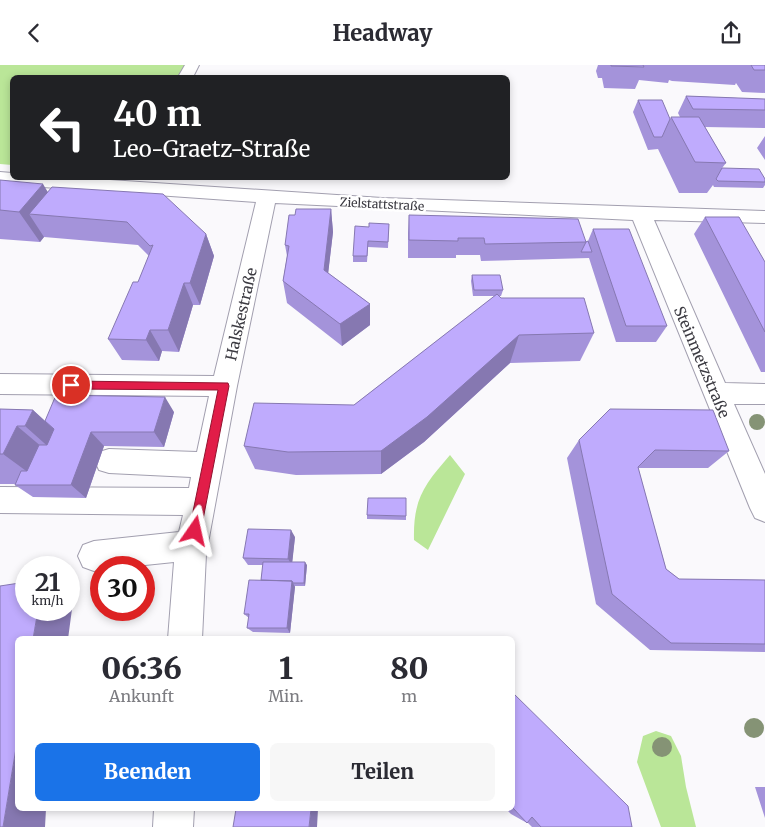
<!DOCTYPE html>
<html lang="de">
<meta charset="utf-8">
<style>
body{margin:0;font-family:Merriweather,serif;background:#f7f7f7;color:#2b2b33;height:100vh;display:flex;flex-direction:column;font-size:19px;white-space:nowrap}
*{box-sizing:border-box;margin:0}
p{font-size:16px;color:#7c7c81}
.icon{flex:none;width:28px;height:28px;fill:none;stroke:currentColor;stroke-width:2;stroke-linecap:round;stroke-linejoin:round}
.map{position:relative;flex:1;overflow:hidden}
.details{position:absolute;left:15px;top:571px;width:500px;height:175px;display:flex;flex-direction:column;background:#fff;border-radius:8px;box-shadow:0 2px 8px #0003}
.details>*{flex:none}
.banner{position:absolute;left:10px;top:10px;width:500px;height:105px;border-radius:8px;box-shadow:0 2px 8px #0003;background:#202124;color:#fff;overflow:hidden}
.speed{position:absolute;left:15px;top:491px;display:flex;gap:10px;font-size:25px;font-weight:700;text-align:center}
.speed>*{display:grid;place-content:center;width:65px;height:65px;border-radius:50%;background:#fff;box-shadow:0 2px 8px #0003;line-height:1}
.speed small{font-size:12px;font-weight:400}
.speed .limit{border:8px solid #d22;background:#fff;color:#111}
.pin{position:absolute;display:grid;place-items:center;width:42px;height:42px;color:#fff;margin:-21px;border:2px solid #fff;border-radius:50%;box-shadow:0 1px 5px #0007}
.me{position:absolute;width:55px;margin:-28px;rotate:11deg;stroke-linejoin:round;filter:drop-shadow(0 0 4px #0008)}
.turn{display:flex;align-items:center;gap:18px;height:105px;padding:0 20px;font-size:22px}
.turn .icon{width:65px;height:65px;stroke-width:2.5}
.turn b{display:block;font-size:35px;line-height:42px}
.eta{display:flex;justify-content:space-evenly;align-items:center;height:85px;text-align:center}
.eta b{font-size:30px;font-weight:800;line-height:35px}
.action{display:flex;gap:10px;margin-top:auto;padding:10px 20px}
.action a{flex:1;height:58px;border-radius:8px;background:#1a73e8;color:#fff;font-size:20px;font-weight:800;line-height:58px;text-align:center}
.action a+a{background:#f7f7f7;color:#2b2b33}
header{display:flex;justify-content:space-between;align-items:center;height:65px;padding:0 20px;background:#fff;font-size:22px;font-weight:800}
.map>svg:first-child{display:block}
</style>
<header><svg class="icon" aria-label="back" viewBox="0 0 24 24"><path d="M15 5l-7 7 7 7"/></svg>Headway<svg class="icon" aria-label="share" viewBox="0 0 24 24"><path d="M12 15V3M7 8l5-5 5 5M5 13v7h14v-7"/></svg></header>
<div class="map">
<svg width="765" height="762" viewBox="0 0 765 762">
<rect width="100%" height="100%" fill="#faf9fc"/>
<path fill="#bae698" d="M0,0H196L190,12H12V100L0,99Z
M450,390L465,409L428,485L414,475C413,434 424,420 450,390Z
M656,666L671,671L681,691L686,722L696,762H661L637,697L643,671Z"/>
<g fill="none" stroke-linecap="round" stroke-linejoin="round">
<defs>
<path id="minor" d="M185,0H199L193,12H178Z
M0,107L12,108V112H65L382,133L765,146V158L654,155L725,318L765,319V339H734L765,409V457L755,453L750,443L633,155L275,138L237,321L206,489L202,574H168L174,497L126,502H101V505L94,506L83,502L78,491L83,480L94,476L179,467L183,450L0,448V422L189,423L191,412L109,408L99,405L95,396L99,387L109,384L197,387L209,331L0,329V309L214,311L256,137L0,119Z
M154,744H194L193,762H153Z"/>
</defs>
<use href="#minor" stroke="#a29faf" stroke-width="2"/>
<use href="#minor" fill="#fff" fill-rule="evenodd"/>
</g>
<g fill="#859375">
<circle cx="757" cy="357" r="8"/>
<circle cx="754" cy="663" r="10"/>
<circle cx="662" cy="682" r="10"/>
</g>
<path fill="#a493da" d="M598,0H765V28L742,27L736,18L735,20L672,16L669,15L668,18L639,15L635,24L604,23L602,13H598L596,6Z
M686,31L765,34V63L705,62L726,98L722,103L765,114V120L763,123L714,122L713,120L707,128H679L658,84L648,85L633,47L638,35L670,54L671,52H680L678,48Z
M765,71V95L757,83Z
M0,115L47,127L206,169L214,191L200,240H193L179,287L162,286L159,296L122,295L108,274L138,217L149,191L138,180L44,172L40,177L0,174Z
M331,144L333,167L328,208L370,239V260L342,281L287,238L283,216L287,191L285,180L295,150Z
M409,150L585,177L588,176L593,164L667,261L656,277H616L589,193L481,196L480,190H456V193H408V168Z
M705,152L765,197V307H761L694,169Z
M389,159L388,183L368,182L367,197H353V191L369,162Z
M472,210L503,225L501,231H499L501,233L594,268L580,296L510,298L424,377L381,409L296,410L255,404L244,381L354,340L495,231H473L471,216Z
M0,344L33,345L45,356L174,347L164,382L104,381L86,433L33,432L15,420L16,419H0Z
M579,375L729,386L708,403H638L666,504L679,514L765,515V587L650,585L596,539L567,393Z
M367,450L406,451V455L367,454Z
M295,472L292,497L307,500L305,521H295L290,568L253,567L247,563L249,553L244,549L261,515L263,500H248L243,493Z
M512,627L632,762H532L528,758H527L511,749L506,744H512Z
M755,722H765V753Z"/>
<path fill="#8678b1" d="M43,119L61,149H29L44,172L40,177L19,147Z
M331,144L333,167L326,227L324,205Z
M206,169L214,191L200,240L190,218Z
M184,218L193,240L179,287L168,265Z
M370,239V260L342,281L340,259Z
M150,265L162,286L159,296L146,275Z
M519,270L510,298L424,377L381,409V386Z
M165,332L174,347L164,382L154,367Z
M33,345L69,378L62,394L25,361Z
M17,361L55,393L44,419L3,389Z
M91,367L104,381L86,433L71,420Z
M291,465L295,472L292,500L288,494Z
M305,497L307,500L305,521L304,518Z
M292,516L295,522L290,568L287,563Z
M69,526L74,529L68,574H33L38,545H69Z
M18,671V744H46L45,762H3Z
M311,744H318L317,762H309Z"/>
<path fill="#bfabfd" stroke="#8678b1" d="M611,0H643L644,2L611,1Z
M751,0H765V5H754Z
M686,31L765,34V45L693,44Z
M638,35H662L670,54L662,72H654Z
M671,52H699L726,98L695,97Z
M722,103L759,104L765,114V117L718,116L716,114Z
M0,115L43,119L19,147L0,145Z
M52,122L163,129L206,169L190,218H184L168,265H150L146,275L108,274L133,217H138L153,180L150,181L127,157L29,149Z
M296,144H331L324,205L370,239L340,259L283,216L289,181L285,180L289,150H295Z
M409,150L578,154L586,177L485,179L484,173H458V176L409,175Z
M705,152H739L765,197V267Z
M369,158L389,159L388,177L368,176L367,191H353L355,161L369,162Z
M593,164H629L667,261H626Z
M588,176L592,187H581L586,177Z
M472,210H500L503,225H474Z
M497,229L501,233H584L594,268L519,270L427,352L381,386L288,387L244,381L254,338L354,340Z
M56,330L165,332L154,367H91L71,420H15L21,406H27L39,380H47L54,364L45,356Z
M0,344L33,345L25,361H17L3,389H0Z
M610,344L713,345L729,386L655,385L638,402L666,504L679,514L765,515V579L671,578L612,529L579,375Z
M368,433H406V451L367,450Z
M248,464L291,465L288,494L243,493Z
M263,497H305L304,518H293L292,516L261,515Z
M249,515L292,516L287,563H247L249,549H244Z
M26,517V545H38L33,574H18V671L3,762H0V521Z
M512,627L628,741L632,762H541L532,752L527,758L512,742Z
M236,744H311L309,762H233Z"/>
<path fill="#e11d48" stroke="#92132f" d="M71,316L228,318L229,321L200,470H191L189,466L218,325L71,324L66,320Z"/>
<g text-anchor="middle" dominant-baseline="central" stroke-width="5" stroke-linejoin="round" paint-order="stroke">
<g font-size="12" fill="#3c3b42" stroke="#fff">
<text transform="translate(382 139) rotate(3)">Zielstattstraße</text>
</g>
<g font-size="15" fill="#3c3b42" stroke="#fff">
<text transform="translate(241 249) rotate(-77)">Halskestraße</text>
<text transform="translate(702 297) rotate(67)">Steinmetzstraße</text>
</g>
</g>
</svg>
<div class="speed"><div>21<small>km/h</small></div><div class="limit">30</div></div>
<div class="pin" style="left:71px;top:320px;background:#d93025"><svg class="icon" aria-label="arrive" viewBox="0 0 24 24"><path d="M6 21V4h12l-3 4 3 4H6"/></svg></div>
<svg class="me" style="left:195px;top:466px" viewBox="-20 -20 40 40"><path d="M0-17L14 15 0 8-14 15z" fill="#e11d48" stroke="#fff" stroke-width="4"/></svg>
<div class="banner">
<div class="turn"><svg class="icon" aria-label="left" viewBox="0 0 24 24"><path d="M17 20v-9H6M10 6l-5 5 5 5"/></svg><div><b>40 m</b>Leo-Graetz-Straße</div></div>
</div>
<section class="details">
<div class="eta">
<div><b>06:36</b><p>Ankunft</p></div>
<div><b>1</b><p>Min.</p></div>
<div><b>80</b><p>m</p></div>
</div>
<div class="action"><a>Beenden</a><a>Teilen</a></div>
</section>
</div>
